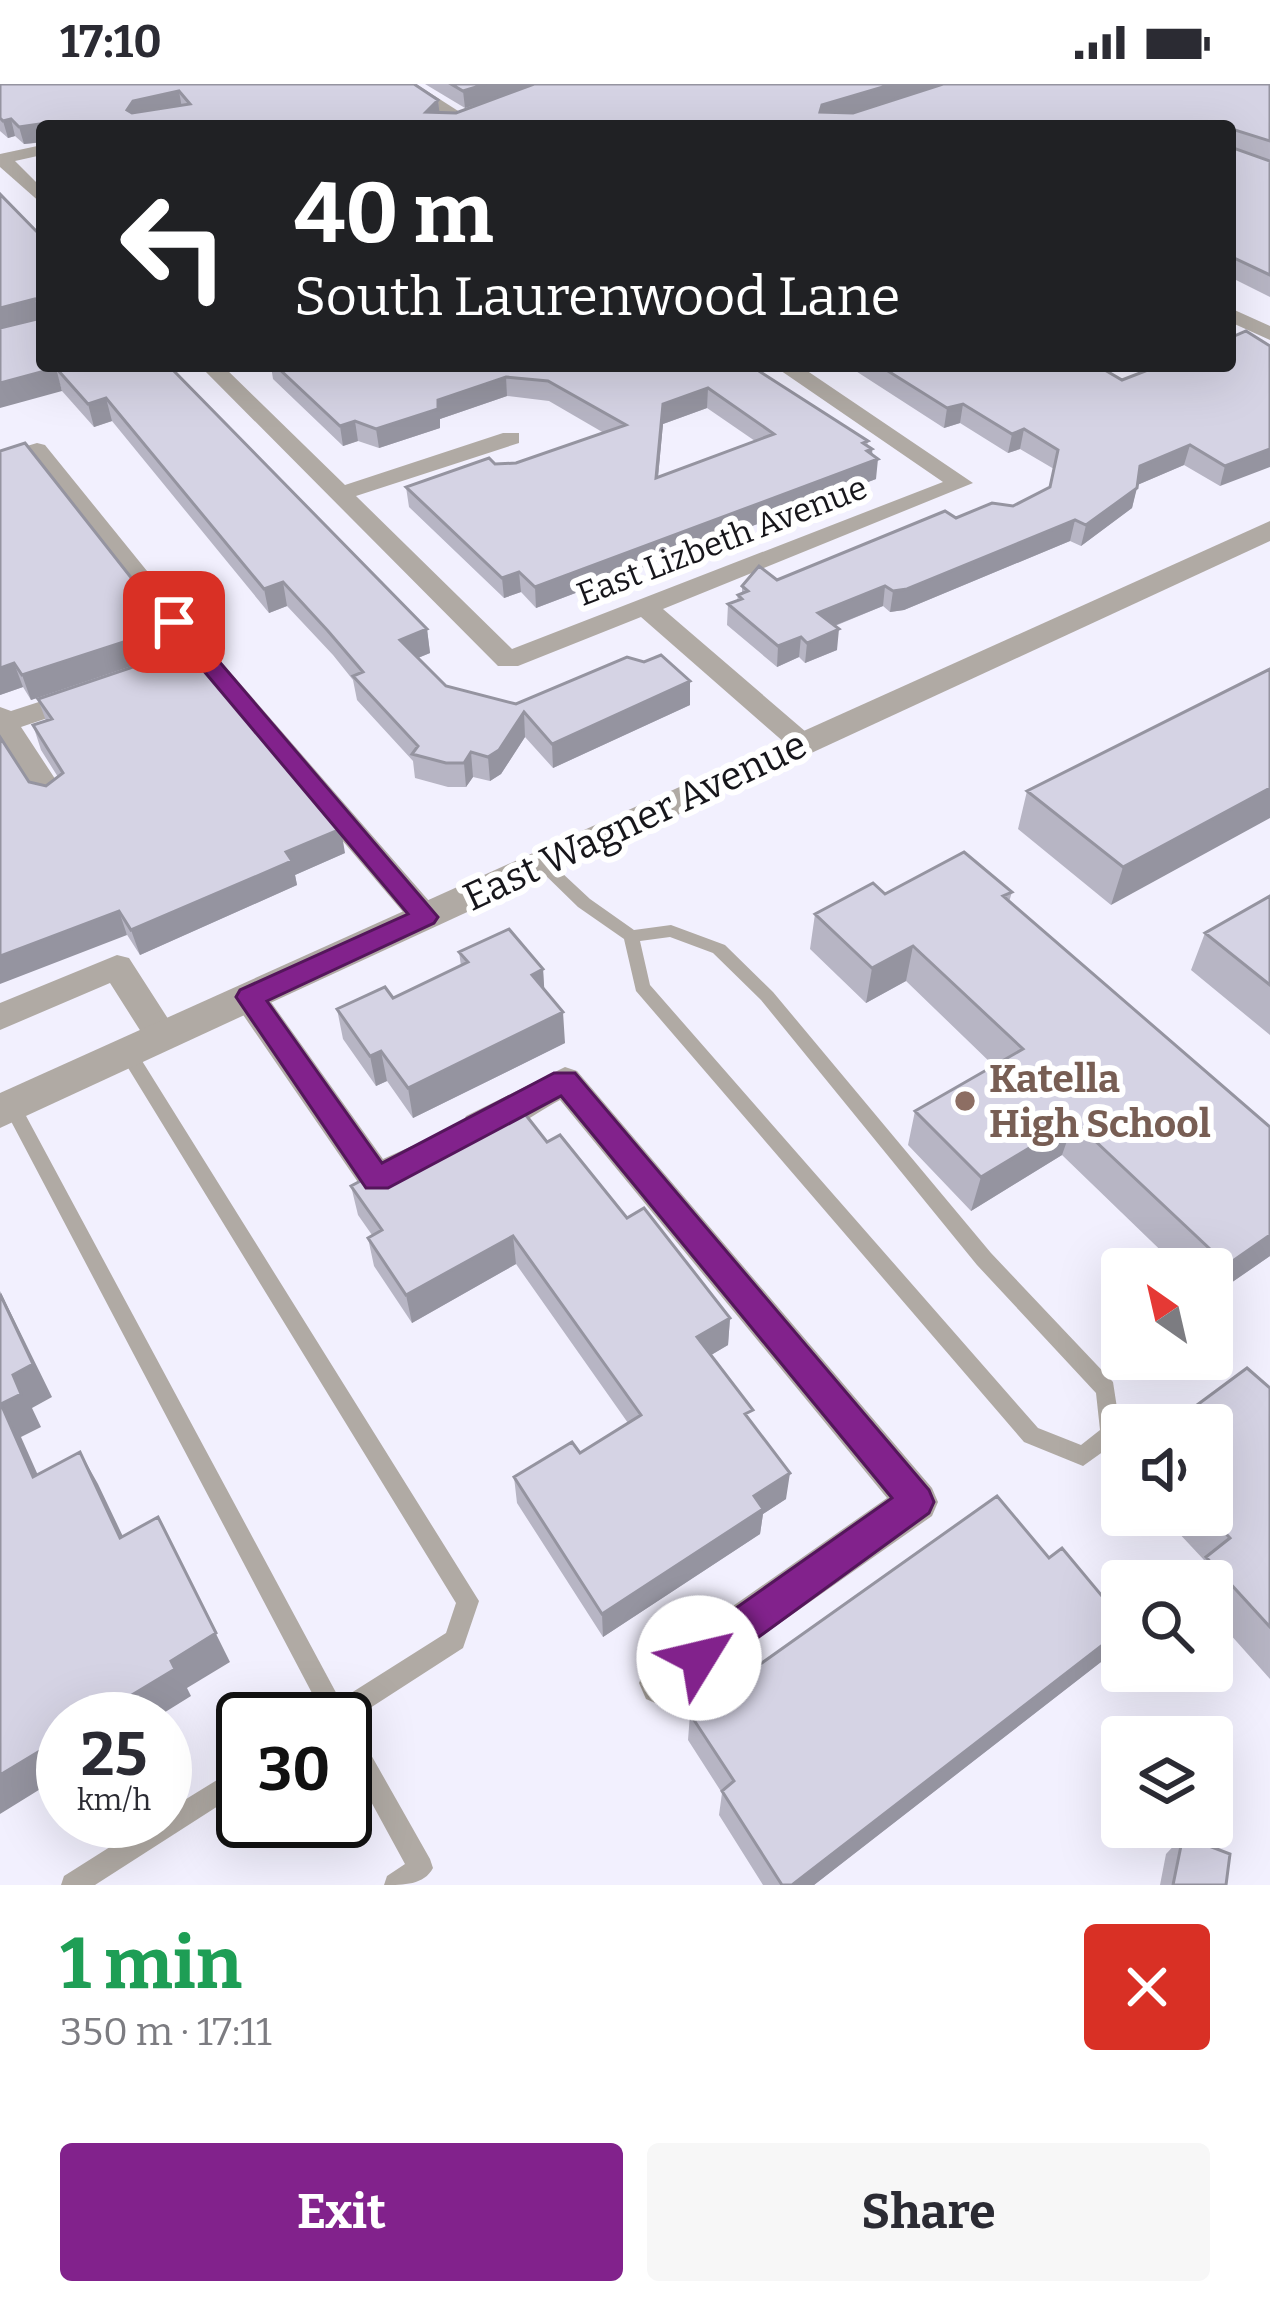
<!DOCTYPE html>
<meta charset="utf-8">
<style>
body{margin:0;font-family:Bitter,serif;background:#f7f7f7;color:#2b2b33;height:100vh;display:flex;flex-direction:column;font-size:45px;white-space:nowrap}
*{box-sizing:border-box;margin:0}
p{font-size:39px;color:#7c7c81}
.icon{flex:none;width:66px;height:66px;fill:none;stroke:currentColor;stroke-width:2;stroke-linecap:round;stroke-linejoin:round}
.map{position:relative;height:1801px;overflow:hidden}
.side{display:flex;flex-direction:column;background:#fff;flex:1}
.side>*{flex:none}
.hud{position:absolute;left:36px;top:36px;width:1200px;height:252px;border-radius:12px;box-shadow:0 12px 48px #0002;background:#202124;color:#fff;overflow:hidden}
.needle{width:78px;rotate:326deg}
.tools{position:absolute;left:1101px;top:1164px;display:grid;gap:24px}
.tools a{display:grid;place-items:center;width:132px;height:132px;border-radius:12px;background:#fff;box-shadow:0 12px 48px #0002;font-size:60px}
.speed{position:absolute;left:36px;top:1608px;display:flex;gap:24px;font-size:60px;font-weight:700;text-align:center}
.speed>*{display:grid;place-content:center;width:156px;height:156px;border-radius:50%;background:#fff;box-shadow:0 12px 48px #0002;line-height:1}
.speed small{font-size:30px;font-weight:400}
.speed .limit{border:6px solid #111;border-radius:18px;background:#fff;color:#111}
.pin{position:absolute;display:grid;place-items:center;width:102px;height:102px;color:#fff;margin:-51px;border-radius:24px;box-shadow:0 6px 18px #0006}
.me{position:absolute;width:132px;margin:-66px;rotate:54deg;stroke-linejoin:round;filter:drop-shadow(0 0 9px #0008)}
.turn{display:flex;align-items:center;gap:42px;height:252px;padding:0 60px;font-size:54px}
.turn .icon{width:156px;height:156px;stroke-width:2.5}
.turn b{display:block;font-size:84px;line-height:102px}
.round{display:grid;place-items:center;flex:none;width:126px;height:126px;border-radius:12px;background:#f7f7f7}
.headline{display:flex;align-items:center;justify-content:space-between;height:204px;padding:0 60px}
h1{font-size:72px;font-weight:700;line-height:90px;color:#1e9e55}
.primary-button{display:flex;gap:24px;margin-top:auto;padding:24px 60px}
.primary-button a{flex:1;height:138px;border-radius:12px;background:#82228c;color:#fff;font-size:48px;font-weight:700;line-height:138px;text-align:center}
.primary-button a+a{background:#f7f7f7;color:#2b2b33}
.status{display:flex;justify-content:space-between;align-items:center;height:84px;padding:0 60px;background:#fff;direction:ltr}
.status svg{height:33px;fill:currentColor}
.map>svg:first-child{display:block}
</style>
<div class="status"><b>17:10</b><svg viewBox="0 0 49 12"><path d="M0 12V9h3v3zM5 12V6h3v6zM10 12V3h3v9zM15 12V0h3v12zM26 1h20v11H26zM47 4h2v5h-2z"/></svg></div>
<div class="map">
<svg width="1270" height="1801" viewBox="0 0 1270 1801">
<rect width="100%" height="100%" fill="#f2f0fe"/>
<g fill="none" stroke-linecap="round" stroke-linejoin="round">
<path fill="#b0aaa4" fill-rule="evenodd" d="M542,774L547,775L590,815L634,846L671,841L725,861L773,908L991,1169L1113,1298L1121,1350L1118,1357L1083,1382L1024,1358L636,907L624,855L578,823L537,783L534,779L537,775ZM670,853L713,869L761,916L977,1181L1096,1309L1100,1346L1081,1361L1038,1344L650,901L640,857Z
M128,962L134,964L479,1517L463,1564L350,1637L353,1639L430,1775L433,1784C424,1801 404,1801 384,1801L387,1792L405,1780L345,1670V1635H320L323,1630L3,1022L6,1017H18L340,1616L446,1549L456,1519L122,974L119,969L122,964Z
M243,1680V1706L95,1801H61L64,1792L151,1737H165V1728Z"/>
<path fill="#b0aaa4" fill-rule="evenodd" d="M396,0H416L466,32L452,36Z
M42,61V71L15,77L42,104V120L0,83V70Z
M1230,224L1270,242V256L1230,238Z
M200,282H223L345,401L503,349H519V359L356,412L512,565L943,398L774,282H800L973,399L663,525L813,654L817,660L803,669L793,666L641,533L518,582H498Z
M37,359L45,361L211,566L436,825L441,833L436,841H414L191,578L32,375L0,384V370Z
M82,604L96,613L92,619L21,643L67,713L52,723L42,720L0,654V623L11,627Z
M117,871L129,874L174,944L179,953L174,962H150L110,899L0,946V919Z
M249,901L261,904L383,1075L412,1062L425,1067L430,1077L425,1087L377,1111L364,1107L237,922L232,913Z
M565,983L577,987L932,1404L938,1418L932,1432L662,1622L646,1615L639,1599L646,1583L887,1414L560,1016C535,1029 495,1062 466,1052L461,1042L466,1032Z"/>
<path fill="#b0aaa4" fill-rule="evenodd" d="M1270,437V457L0,1044V1009Z"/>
</g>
<path fill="#b7b5c4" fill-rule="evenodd" d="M0,0L438,16L439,28L456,29L509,10L465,24L425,0H1270V213L1230,193V42H42V78L36,59L24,60L15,52L8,54L0,47Z
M0,110L427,545L430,569L418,574L446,602L516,620L690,597V621L553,684L525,653L501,690L490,697L473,693L466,703H448L415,694L413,677L357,616L353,596L333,571L287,522L269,529L112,337L94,343L62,307Z
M1270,262L1220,402L1184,381L1137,401L1132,424L1081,462L1070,457L904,526L890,528L883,522L835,542L837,566L805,579L799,573L777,583L727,541L728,520L737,517L738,511L742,509V502L777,496L956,434L1013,422L1050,403L1054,385L1020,365L1008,369L960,339L944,344L848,282H1098L1122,296Z
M271,282H751L868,357L867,362L872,365L876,395L536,524L521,508L504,514L409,423L406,403L495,380L516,379L604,349L549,317L507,312L440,335V344L379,364L358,357L343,362L273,295ZM707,324L755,357L658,393L663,340Z
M0,367L176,567L31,616L23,603L0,611Z
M1270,585L1111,821L1018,745L1027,707Z
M38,615L345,769L295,791L297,801L140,871L29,698L46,702L58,693L41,666L33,641L46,637Z
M1012,808L1009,818L1270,1172L1212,1212V1185H1180L1062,1071L971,1127L908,1061L915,1027L994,982L906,897L866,919L810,865L815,830L885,810Z
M1270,812V951L1191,886L1205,849Z
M459,868L543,885L544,906L565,959L413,1034L387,997L376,1002L343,955L337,925L393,914L461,882Z
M547,1058L730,1234L728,1261L711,1271L751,1338L786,1415L763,1430L760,1450L603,1553L517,1419L514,1393L580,1369L628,1339L516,1180L412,1239L374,1182L368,1154L372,1151L358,1131L351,1102Z
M1270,1304V1595L1212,1530V1497H1190L1204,1476L1162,1431H1212Z
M1049,1474L1122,1536V1550L1110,1571L814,1801H763L719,1731L722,1709L688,1656L690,1630Z
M1183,1752L1226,1801H1160L1166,1770Z"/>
<path fill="#9594a0" d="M486,0H538L465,24L463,7Z
M893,0H947L821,38L819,42L822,21Z
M179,7L182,24L130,42L127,26L133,17Z
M438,16L440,33L426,28Z
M11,35L15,52L8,54L3,37Z
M40,40L42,58L24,60L19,43Z
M35,215L41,237L0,248V224Z
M56,284L62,307L0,324V299Z
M506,293L507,312L440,335V344L379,364L376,345L438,316Z
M708,304L707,324L663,340L656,414L663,320Z
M106,314L112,337L94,343L88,320Z
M963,320L960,339L944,344L947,324Z
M355,337L358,357L343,362L340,342Z
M1024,345L1020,365L1008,369L1012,350Z
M1190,361L1184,381L1135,402L1140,382Z
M872,365L871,378L878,375L876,395L536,524L535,503Z
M1270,365V383L1220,402L1225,382Z
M1137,404L1132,424L1081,462L1086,441Z
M1075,436L1070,457L904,526L890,528L893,507Z
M519,488L521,508L504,514L502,494Z
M283,498L287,522L269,529L264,505Z
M885,502L883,522L816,549L818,529Z
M170,543L176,567L31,616L22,591Z
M427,545L430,569L403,580L400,556Z
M839,545L837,566L805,579L807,559Z
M801,553L799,573L777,583L778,562Z
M14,579L23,603L0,611V584Z
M690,597V621L553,684L552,660Z
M524,628L525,653L501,690L490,697L488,673Z
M471,668L473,693L466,703L464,679Z
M1270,704V734L1111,821L1123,783Z
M341,745L345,769L295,791L297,801L140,871L131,846L286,768Z
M119,827L127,851L0,900V872Z
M913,862L906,897L866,919L872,884Z
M543,885L545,916L532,891Z
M563,928L565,959L413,1034L408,1004Z
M381,967L387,997L376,1002L370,972Z
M1074,1037L1062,1071L971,1127L981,1093Z
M1270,1151V1172L1212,1212L1227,1181Z
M513,1152L516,1180L412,1239L406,1211Z
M0,1207L52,1313L32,1324L41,1343L21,1353L53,1425L33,1393L1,1320L13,1291Z
M730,1234L728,1261L696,1280L697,1253Z
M80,1368L98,1400L138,1484L120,1454Z
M790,1389L786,1415L763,1430L760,1450L603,1553L602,1530L754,1412Z
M158,1433L230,1578L187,1604L191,1612L154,1635H92L171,1577Z
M1122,1546V1550L1110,1571L814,1801H792Z
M63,1653V1691L0,1730V1691Z"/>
<path fill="#d5d3e4" stroke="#9594a0" stroke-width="3" fill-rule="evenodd" d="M0,0H414L438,16L426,28L456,29L534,0H893L822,21L820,28L853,29L943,0H1270V57L1232,45L1233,64L1270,77V191L1230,172V42H42V53L40,40L19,43L11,35L3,37L0,34ZM179,7L190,20L132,29L127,26L133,17Z
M451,0H486L463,7Z
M0,110L42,153V282H169L427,545L400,556L446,602L516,620L627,573L644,578L661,571L690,597L552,660L524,628L499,666L488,673L471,668L464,679H446L412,670L418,662L353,592L363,588L328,547L283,498L264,505L106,314L88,320L56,284L0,299V244L37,235L40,219L35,215L0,224Z
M1246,247L1270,262V365L1225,382L1190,361L1140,382L1137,404L1086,441L1075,436L907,505L893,507L885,502L818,529L839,545L807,559L801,553L778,562L728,520L742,515L738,511L748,507L742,502L759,482L777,496L945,427L956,434L992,419L1013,422L1050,403L1058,366L1024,345L1012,350L963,320L947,324L880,282H1098L1122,296L1158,282H1230V254Z
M276,282H751L868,357L863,359L872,365L867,367L878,375L535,503L519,488L502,494L406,403L489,374L495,380L516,379L626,341L548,297L506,293L438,316V325L376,345L355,337L340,342ZM708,304L774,350L656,394L663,320Z
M25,359L170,543L22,591L14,579L0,584V367Z
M189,564L341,745L286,768L292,777L131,846L119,827L0,872V653L29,698L46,702L63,689L33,641L52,635L38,615Z
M1270,585V704L1123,783L1027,707Z
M964,768L1012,808L1003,812L1270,1043V1151L1227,1181L1074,1037L981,1093L915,1027L1023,965L913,862L872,884L815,830L873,799L885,810Z
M1270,812V901L1205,849Z
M509,845L543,885L532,891L563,928L408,1004L381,967L370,972L337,925L385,903L393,914L468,878L459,868Z
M514,1016L547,1058L560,1051L627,1134L644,1124L730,1234L697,1253L753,1326L745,1330L790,1389L754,1412L763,1425L602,1530L514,1393L572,1358L580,1369L641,1331L513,1152L406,1211L368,1154L382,1146L351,1102Z
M0,1210L33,1280L13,1291L21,1310L1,1320L33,1393L80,1368L120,1454L158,1433L216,1549L171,1577L175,1585L92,1635H63V1653L0,1691Z
M1247,1284L1270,1304V1543L1206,1473L1230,1454L1208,1431H1212V1341H1170Z
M997,1412L1049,1474L1062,1464L1122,1536V1546L792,1801H782L722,1707L734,1697L690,1630Z
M1183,1752L1230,1770L1226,1801H1173Z"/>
<path fill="#82228c" stroke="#54165b" stroke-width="3" d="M166,533H181L438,833L434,839L267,917L382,1079L554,989H575L929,1406L934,1418L929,1429L712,1587L699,1592L685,1587L680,1574L685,1560L892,1414L561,1012L388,1104H366L236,913L240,906L408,830L166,542Z"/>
<circle fill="#8d6e63" stroke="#fff" stroke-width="4.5" cx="965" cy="1017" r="12"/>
<g text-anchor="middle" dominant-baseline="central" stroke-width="12" stroke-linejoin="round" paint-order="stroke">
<g font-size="33" fill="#17161b" stroke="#fff">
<text transform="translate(722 457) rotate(-21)">East Lizbeth Avenue</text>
</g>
<g font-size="39" fill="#17161b" stroke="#fff">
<text transform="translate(635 737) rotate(-25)">East Wagner Avenue</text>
</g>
<g font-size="39" font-weight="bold" fill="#785e54" stroke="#fff" text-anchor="start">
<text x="989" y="995">Katella<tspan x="989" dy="45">High School</tspan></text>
</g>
</g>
</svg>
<div class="tools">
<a><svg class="needle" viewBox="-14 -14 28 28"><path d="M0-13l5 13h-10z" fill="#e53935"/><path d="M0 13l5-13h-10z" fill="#7c7c81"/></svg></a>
<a><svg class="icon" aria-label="sound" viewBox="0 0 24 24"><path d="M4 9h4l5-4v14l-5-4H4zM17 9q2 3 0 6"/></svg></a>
<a><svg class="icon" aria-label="search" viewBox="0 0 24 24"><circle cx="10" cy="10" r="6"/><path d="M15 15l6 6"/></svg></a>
<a><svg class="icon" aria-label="layers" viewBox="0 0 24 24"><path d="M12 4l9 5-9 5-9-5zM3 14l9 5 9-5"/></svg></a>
</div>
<div class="speed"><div>25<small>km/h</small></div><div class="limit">30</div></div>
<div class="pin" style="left:174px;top:538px;background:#d93025"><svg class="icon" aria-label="arrive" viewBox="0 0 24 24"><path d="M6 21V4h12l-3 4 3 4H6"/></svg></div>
<svg class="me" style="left:699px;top:1574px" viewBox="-20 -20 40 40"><circle r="19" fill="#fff"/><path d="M0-13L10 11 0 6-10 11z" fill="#82228c"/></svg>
<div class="hud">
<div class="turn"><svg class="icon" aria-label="left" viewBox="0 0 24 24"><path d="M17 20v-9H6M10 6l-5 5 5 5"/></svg><div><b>40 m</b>South Laurenwood Lane</div></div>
</div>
</div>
<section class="side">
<div class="headline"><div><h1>1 min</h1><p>350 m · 17:11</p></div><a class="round" style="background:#d93025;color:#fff"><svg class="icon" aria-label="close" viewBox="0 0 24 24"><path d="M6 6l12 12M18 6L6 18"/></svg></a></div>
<div class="primary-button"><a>Exit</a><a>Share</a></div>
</section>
